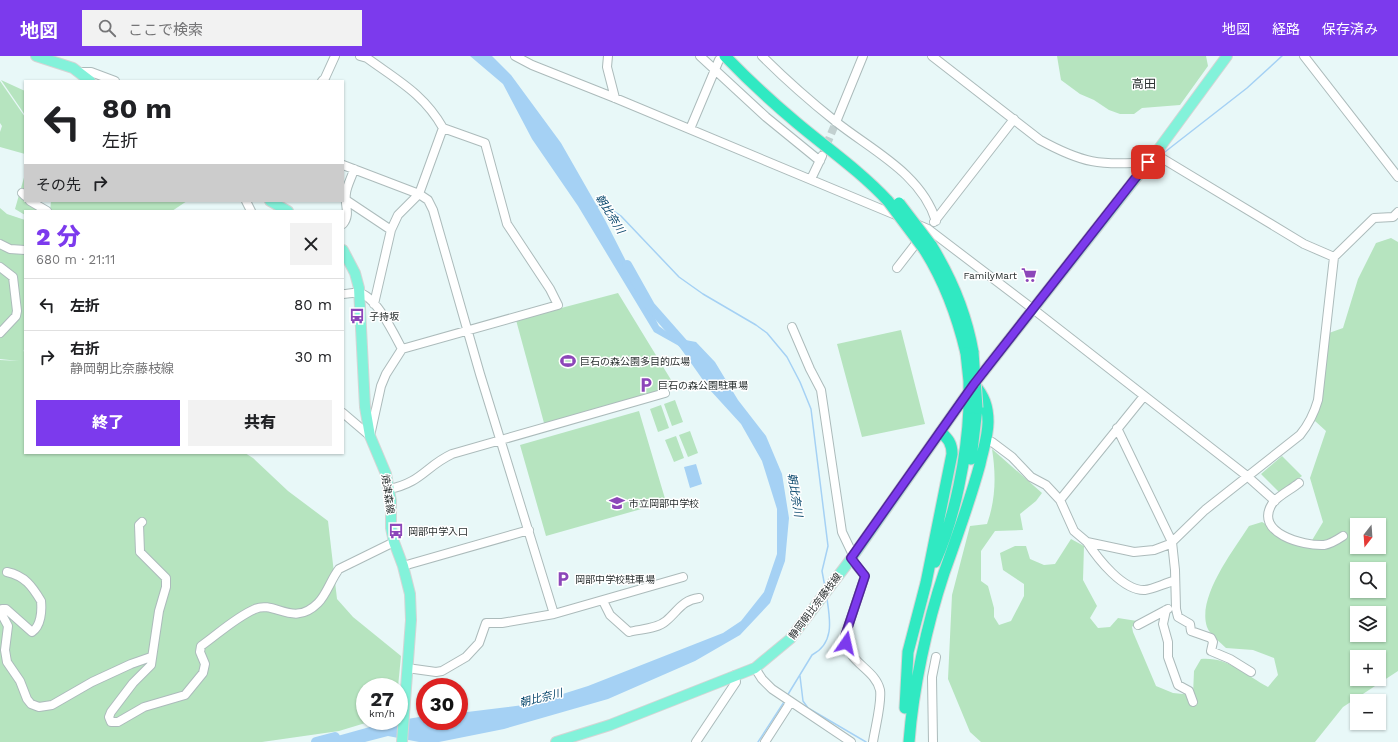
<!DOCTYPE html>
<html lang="ja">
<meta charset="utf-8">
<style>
body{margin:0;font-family:"Work Sans","Noto Sans JP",sans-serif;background:#f2f2f2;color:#202124;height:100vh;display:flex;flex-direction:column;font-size:15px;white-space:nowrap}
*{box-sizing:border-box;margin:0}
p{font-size:13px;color:#757577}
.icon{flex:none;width:22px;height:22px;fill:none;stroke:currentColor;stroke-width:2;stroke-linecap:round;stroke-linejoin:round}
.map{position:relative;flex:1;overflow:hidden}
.sheet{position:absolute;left:24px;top:154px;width:320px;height:244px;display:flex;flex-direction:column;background:#fff;border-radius:0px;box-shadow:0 1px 3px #0004}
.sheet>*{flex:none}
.guide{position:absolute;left:24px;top:24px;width:320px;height:122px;border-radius:0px;box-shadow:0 1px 3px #0004;background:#fff;color:#202124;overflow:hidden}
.needle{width:26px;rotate:197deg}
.fabs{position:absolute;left:1350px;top:462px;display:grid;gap:8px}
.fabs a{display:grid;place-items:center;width:36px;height:36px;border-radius:0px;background:#fff;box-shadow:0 1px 3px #0004;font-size:20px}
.speed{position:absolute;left:356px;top:622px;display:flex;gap:8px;font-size:20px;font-weight:700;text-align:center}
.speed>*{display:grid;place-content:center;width:52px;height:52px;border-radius:50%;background:#fff;box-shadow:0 1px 3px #0004;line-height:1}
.speed small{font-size:10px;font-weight:400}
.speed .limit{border:6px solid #d22;background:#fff;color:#111}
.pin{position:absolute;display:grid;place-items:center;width:34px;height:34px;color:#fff;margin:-17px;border-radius:8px;box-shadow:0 2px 6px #0006}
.me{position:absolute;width:44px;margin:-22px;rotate:11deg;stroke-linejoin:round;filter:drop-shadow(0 0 3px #0008)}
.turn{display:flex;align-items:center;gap:14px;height:84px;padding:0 12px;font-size:18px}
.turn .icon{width:52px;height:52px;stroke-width:2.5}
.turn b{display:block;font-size:28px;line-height:34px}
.then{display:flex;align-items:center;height:38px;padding:0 12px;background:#0003;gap:8px;font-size:15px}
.round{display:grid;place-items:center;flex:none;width:42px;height:42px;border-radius:0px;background:#f2f2f2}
.summary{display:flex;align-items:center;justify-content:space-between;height:68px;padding:0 12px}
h1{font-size:24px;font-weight:800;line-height:30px;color:#7c3aed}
.button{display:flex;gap:8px;margin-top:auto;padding:8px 12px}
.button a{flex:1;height:46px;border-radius:0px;background:#7c3aed;color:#fff;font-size:16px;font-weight:800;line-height:46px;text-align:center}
.button a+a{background:#f2f2f2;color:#202124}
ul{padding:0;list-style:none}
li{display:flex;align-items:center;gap:12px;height:52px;padding:0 12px;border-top:1px solid #e0e0e0}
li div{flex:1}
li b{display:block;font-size:15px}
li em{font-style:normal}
header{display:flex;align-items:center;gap:24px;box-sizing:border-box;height:56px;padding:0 20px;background:#7c3aed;color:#fff}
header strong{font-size:19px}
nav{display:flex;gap:22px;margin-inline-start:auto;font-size:14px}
.search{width:280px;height:36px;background:#f2f2f2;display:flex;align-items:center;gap:10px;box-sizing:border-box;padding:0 14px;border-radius:0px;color:#757577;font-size:15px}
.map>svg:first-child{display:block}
</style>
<header>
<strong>地図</strong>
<div class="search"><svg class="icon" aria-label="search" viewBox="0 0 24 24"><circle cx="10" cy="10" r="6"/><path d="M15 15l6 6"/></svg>ここで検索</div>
<nav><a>地図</a><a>経路</a><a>保存済み</a></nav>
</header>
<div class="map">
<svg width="1398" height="686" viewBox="0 0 1398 686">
<rect width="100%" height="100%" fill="#e8f8f8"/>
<path fill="#b6e4bf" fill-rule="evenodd" d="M1057,0H1206L1208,10L1180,49L1142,52L1134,58H1120L1109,54L1094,44L1080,38L1061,24Z
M1,24L25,35V59Z
M0,25L25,61V98L0,91V76L2,70L0,67Z
M25,118V145H42L37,155H25V159L15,153Z
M51,145H187L172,155H50Z
M0,152L7,158L25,164V291L23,296L25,293V397H245L253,402L288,435L328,465L337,543L353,561L401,600L398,631H365V665H372L339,675L262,686H0V304L19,305L0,303Z
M1391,182L1398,186V615L1343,651L1315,686H981L970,676L948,623L952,539L970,470L987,468C996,443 996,418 992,393L1042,437L1036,445L1020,458L1023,474L995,475L981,495V525L988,530L994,552V561L999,569L1011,565L1024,540V528L1003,514L1000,497L1015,490H1026L1030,503L1044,509L1055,508L1071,483L1084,490L1083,524L1097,550L1090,562L1098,572L1110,571L1118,562L1137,565L1132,571L1133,576L1156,630L1173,637L1193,639L1194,615L1201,603C1229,601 1245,619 1268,631L1278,619L1274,602L1253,594L1226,592C1220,586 1210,579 1207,571C1197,541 1233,495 1249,470L1262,466L1308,491L1323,466L1310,422L1326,375L1315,365L1329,277L1343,272L1358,223L1376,187ZM1357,469H1379V491H1357ZM1357,513H1379V535H1357ZM1357,557H1379V579H1357ZM1357,601H1379V623H1357Z
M618,237L676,332L544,367L516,264Z
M901,274L925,368L862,381L837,288Z
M675,344L683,366L672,370L664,348Z
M661,349L669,372L658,376L650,353Z
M639,355L666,446L546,480L520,389Z
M690,375L698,397L688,401L679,379Z
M676,380L684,402L674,406L665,384Z
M1282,400L1302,420L1280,437L1261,418Z"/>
<path fill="#a5d1f4" d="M470,0H492L511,19L561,87L605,164L659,270L675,282L696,286L715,306L738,344L766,380L782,418L789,462L785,505L770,547L740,579L695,605L608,643L504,673L439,686H419L388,680L365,686H316L384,667L425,660V665H459V657L531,648L588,630L723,577L741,565L764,536L777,498V453L762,405L741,368L710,334L679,290L654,276L578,150L532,83L503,28Z
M696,408L702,428L690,432L684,411Z"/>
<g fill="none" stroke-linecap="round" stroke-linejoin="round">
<path stroke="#a5d1f4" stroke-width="1.5" d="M1161,99L1247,32L1282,0
M596,150L608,151L621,160L679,221L703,238L756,269L767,277L787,301L800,326L811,353L828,490L822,515L825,531
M800,620L803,645L808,652L866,686
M787,640L812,599C835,587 830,563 827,543
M758,686L784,646"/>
<path stroke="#a5d1f4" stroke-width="10" d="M627,209L650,250L687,292
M316,686L335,681"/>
<path stroke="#c2d0d0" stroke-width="8" stroke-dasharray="8 4" stroke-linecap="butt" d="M822,100L836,66"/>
<defs>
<path id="minor" d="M360,0L367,2C397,24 424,38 443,72
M515,0L532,9L615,42L898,160
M608,0L607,11L615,42
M700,0L766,61L820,105
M762,0C785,23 810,45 835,65C871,94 921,117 936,165
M932,0L1040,84C1082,107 1100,110 1148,106
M1304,0L1398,121
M80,16H91L115,25
M322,25L325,22L335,0
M836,66L863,0
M690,73L719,4
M1155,98L1304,188L1334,201
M343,109L419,138L428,144L433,154L480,318L554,558
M811,123L822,100
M22,137L25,140
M346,144L391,174
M30,145L47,155
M246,145L251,155
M934,166L1014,63
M914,167L928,173L1033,253L1247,420L1275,445
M343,168C351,158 344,149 346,137C347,129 352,121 354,113
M0,188L10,193L25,194
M0,211L13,221L17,255L16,260L0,277
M897,212L921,181
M343,238C348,238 354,236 359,237C376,240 394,278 402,293
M792,271L810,313L821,334L842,476L853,499
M343,357L370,380L381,330L386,318L402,293L558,249L550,233L507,168L485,87L443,72L419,138L398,159L391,174L374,248
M1117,372L1172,486L1175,514L1176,553L1178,561L1190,568L1191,575L1211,582L1213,586L1211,595L1230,603L1251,616
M992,386L1012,401L1031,421L1046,429L1060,444L1074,475L1087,486L1134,496L1154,494L1170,488L1205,454L1300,379C1309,368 1314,358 1318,344L1334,201L1374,162L1393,161L1398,156
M1299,427C1292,433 1277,440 1272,448C1254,477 1303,490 1324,489C1331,488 1337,484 1343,480
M389,433C421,427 426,410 452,398L665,337
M1060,444L1144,340
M142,466L139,469L140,496L166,522V531L159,555L151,609L133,627L111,656L109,661L111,666H118L144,651L185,639L203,617L205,608L200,596L201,590C218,578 236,561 255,553C275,544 293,572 318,547C327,538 331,523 339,513L394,486
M1087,486C1098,503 1123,535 1145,534C1154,533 1165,527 1174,525
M851,503L865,520L845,580C846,607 875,612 880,634C882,647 875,672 873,686
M403,510L529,474
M7,516C25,520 32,530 41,545C42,555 41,570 32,576L6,553H2L1,557L8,570L5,594L7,606L20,625L27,643L31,648L39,651L52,649L92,626L131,608L151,601
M603,545L610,559L629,576C641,573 657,573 666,565C678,555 682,544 699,542
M1166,554L1163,568L1168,586V601L1178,629L1189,635L1193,646
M1138,569L1168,553
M407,612L436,616L442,615L466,601L479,587L486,567H502L554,558L683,521
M755,612L762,623L772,633L851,686
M696,686L736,626L735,619
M765,686L790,647
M933,686L932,621L936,601"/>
<path id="major" d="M36,0L73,12L90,25
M270,145L288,155
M343,194L355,217L359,232L365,351L370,380L386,418L391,445V472L394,486L403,510L410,538L411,564L402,686
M556,686L610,669L755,612L790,583L851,503L974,328L1155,98L1227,0"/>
<path id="highway" d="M725,0C748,24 772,46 797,67C828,93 860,115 888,145
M931,189C952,223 966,256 973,296
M924,193C945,226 957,259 966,297
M971,403L977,352
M935,506C955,462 967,400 969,352
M905,652L908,596L926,527L952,398C952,387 948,383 941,376
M909,686C913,632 927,568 944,517C957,481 970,445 980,408C983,394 988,380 988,366C988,350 984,340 974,328"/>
</defs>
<use href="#minor" stroke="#acbbbb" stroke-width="10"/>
<use href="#major" stroke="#d4d5d5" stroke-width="12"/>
<use href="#highway" stroke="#d4d5d5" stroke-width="13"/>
<use href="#minor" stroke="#fff" stroke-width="8"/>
<use href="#major" stroke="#83f2da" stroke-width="10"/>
<use href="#highway" stroke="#30e9c2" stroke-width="11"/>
<defs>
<path id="highway-bridge" d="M888,145L924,193
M899,147L931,189
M973,296L977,352
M966,297L969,325V352"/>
</defs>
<use href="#highway-bridge" stroke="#d4d5d5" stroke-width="13" stroke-linecap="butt"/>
<use href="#highway-bridge" stroke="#30e9c2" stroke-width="11"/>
</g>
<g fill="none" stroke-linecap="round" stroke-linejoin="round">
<defs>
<path id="route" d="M846,587L845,580L865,520L851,502L974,328L1148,106"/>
</defs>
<use href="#route" stroke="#51269a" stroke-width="10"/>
<use href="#route" stroke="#7c3aed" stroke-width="7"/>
</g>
<defs>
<symbol id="supermarket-bare" viewBox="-9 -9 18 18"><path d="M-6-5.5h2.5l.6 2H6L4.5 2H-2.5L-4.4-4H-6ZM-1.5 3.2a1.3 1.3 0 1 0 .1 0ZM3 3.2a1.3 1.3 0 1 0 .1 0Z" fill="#8c46b9" stroke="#fff" stroke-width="2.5" paint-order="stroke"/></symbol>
<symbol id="bus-bare" viewBox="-9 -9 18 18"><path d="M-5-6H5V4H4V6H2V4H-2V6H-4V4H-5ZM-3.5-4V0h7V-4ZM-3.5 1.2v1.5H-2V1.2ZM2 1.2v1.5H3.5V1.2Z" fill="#8c46b9" stroke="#fff" stroke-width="2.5" paint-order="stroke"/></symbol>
<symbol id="stadium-bare" viewBox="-9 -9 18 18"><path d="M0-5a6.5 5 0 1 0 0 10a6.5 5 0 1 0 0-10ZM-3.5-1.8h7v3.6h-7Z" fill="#8c46b9" stroke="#fff" stroke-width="2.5" paint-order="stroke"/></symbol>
<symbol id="parking-bare" viewBox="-9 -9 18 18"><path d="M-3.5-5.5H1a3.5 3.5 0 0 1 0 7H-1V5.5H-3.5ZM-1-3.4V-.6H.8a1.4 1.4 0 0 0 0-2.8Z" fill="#8c46b9" stroke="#fff" stroke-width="2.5" paint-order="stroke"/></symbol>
<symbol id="school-bare" viewBox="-9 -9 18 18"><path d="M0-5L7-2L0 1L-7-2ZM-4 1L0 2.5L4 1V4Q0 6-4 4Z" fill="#8c46b9" stroke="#fff" stroke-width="2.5" paint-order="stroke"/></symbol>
</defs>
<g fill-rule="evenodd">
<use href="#supermarket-bare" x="1018" y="208" width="22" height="22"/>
<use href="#bus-bare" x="346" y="249" width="22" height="22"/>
<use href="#stadium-bare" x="557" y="294" width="22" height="22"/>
<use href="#parking-bare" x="635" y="318" width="22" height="22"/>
<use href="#school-bare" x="606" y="436" width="22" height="22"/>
<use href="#bus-bare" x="385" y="464" width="22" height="22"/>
<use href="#parking-bare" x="552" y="512" width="22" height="22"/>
</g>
<g text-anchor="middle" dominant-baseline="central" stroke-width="3" stroke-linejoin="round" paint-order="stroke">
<g font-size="10" fill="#292f2f" stroke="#fff" text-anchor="start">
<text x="1017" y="219" text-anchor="end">FamilyMart</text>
<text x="369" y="260">子持坂</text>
<text x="580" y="305">巨石の森公園多目的広場</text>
<text x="658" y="329">巨石の森公園駐車場</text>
<text x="629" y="447">市立岡部中学校</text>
<text x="408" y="475">岡部中学入口</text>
<text x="575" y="523">岡部中学校駐車場</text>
</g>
<g font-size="10" fill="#292f2f" stroke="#fff">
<text transform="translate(388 438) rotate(82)">焼津森線</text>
<text transform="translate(815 550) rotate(-53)">静岡朝比奈藤枝線</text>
</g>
<g font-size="11" font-style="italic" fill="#09476c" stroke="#fff">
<text transform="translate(610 158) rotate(58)">朝比奈川</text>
<text transform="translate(795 439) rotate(81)">朝比奈川</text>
<text transform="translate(541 642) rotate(-14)">朝比奈川</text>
</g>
<g font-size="12" fill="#292f2f" stroke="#fff">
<text x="1144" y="28">高田</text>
</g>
</g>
</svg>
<div class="fabs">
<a><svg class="needle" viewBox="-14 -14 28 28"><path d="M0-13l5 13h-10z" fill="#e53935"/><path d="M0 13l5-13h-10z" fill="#757577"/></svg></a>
<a><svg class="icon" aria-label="search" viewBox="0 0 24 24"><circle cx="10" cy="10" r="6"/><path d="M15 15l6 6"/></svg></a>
<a><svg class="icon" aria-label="layers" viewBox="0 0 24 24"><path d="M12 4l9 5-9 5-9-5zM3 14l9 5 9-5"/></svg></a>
<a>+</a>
<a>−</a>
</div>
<div class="speed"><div>27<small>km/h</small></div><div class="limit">30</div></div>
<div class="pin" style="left:1148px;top:106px;background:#d93025"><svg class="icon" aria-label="arrive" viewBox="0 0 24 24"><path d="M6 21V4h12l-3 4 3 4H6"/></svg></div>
<svg class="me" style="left:846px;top:587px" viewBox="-20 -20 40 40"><path d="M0-17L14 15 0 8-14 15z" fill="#7c3aed" stroke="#fff" stroke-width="4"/></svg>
<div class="guide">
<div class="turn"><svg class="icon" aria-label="left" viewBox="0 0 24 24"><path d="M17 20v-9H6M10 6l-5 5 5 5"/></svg><div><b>80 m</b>左折</div></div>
<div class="then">その先<svg class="icon" aria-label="right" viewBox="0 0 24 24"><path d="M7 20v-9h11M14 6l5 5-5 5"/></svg></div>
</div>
<section class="sheet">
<div class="summary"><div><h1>2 分</h1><p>680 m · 21:11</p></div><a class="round"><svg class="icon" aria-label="close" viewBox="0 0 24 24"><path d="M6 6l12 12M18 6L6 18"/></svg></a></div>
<ul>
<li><svg class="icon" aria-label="left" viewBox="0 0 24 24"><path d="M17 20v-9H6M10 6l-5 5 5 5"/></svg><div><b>左折</b></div><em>80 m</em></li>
<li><svg class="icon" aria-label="right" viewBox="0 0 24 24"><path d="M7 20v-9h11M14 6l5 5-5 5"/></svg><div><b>右折</b><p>静岡朝比奈藤枝線</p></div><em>30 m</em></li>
</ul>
<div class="button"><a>終了</a><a>共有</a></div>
</section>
</div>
